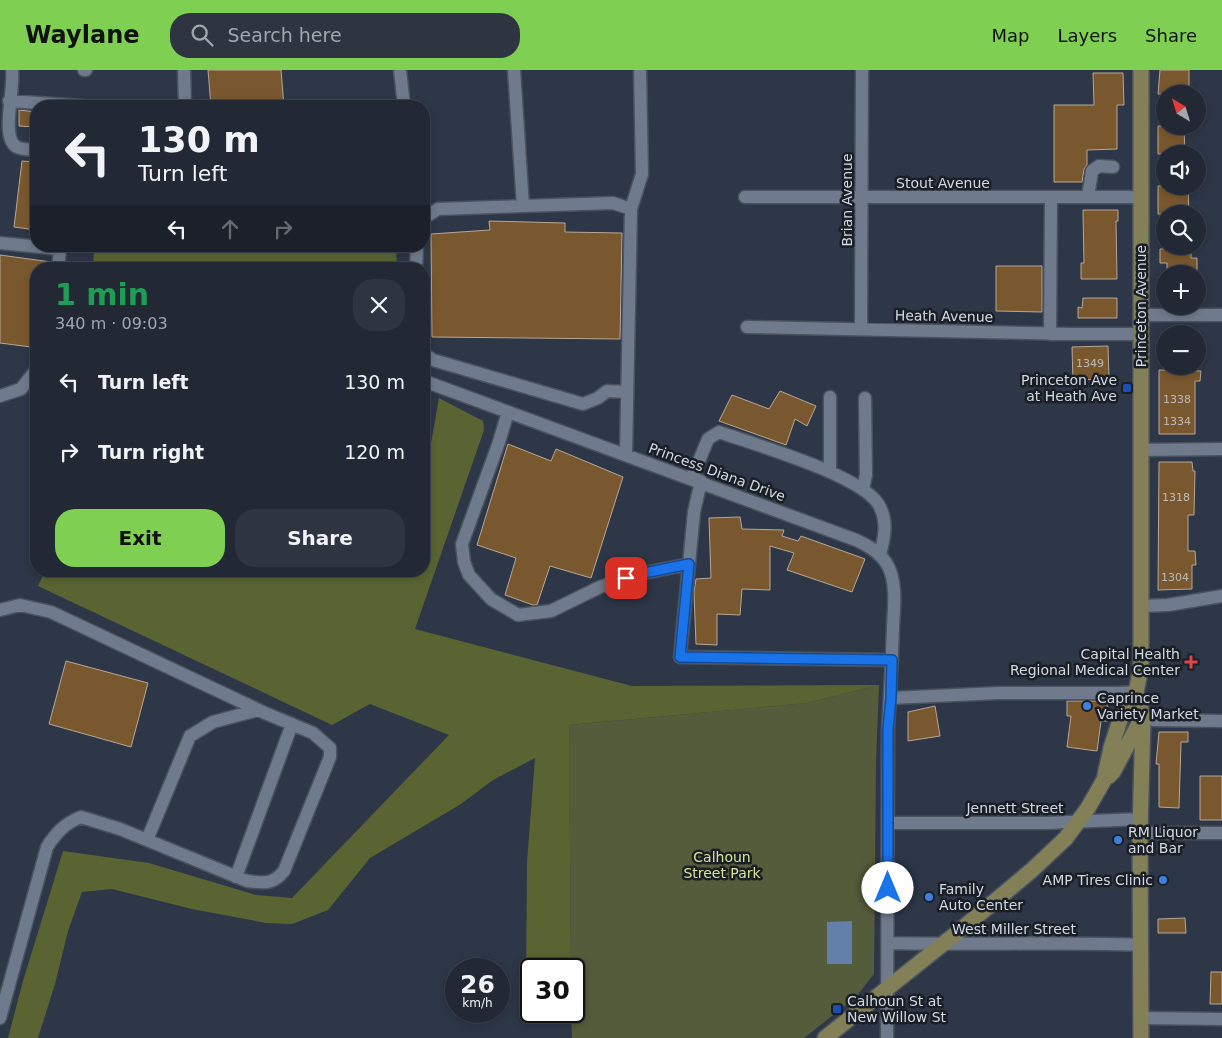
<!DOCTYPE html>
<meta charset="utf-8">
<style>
body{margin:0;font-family:"DejaVu Sans",sans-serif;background:#2e3541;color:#f1f3f6;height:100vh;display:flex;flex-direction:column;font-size:19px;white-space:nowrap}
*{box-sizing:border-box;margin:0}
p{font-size:16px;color:#a2a6ad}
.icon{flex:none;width:28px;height:28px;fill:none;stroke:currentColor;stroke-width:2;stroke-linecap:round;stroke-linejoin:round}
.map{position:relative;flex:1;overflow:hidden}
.sheet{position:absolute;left:30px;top:192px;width:400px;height:315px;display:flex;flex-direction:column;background:#222935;border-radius:20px;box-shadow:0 2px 8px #0003,0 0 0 1px #3f4550}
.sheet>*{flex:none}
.hud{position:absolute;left:30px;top:30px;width:400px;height:152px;border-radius:20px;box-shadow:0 2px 8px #0003,0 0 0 1px #3f4550;background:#222935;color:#f1f3f6;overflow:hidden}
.needle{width:32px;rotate:322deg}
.controls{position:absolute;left:1156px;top:15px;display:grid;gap:10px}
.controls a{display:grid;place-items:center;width:50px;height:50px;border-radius:50%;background:#222935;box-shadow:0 2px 8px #0003,0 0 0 1px #3f4550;font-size:25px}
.speed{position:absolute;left:445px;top:888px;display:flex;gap:10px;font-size:25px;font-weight:700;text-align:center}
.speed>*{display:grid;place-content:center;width:65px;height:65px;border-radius:50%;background:#222935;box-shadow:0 2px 8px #0003,0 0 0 1px #3f4550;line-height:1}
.speed small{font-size:12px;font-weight:400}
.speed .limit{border:2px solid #111;border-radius:8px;background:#fff;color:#111}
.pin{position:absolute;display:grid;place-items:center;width:42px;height:42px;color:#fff;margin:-21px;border-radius:10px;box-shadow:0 2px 8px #0006}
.me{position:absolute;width:55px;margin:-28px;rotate:0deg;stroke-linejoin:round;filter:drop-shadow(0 0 4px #0008)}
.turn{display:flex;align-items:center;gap:18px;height:105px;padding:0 25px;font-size:22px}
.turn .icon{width:65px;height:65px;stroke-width:2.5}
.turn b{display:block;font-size:35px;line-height:42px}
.lanes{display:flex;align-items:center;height:48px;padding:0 25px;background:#0003;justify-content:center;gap:25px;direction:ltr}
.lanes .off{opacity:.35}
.round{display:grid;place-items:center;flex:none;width:52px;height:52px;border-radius:20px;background:#2e3541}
.overview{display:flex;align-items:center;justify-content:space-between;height:85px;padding:0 25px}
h1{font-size:30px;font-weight:800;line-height:38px;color:#1e9e55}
.button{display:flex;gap:10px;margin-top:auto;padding:10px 25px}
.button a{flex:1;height:58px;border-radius:20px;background:#7fd052;color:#111;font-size:20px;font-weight:800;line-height:58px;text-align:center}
.button a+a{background:#2e3541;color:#f1f3f6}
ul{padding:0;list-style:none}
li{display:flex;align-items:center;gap:15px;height:70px;padding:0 25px}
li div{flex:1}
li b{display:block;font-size:19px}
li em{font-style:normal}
header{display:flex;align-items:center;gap:30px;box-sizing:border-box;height:70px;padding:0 25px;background:#7fd052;color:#111}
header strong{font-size:24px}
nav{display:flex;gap:28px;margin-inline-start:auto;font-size:18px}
.search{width:350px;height:45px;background:#2e3541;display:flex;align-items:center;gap:12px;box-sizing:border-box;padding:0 18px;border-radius:20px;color:#a2a6ad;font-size:19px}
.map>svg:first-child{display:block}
</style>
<header>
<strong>Waylane</strong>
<div class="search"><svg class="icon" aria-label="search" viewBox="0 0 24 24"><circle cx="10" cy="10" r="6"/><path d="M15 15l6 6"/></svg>Search here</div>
<nav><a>Map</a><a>Layers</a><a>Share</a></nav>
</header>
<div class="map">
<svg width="1222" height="968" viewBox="0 0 1222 968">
<rect width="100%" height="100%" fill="#2d3747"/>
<path fill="#555c3b" d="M879,615L876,692L874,904L856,927L804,968H572L571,941H574V899H571L569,655L807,633Z"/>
<path fill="#5a6432" d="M94,176H142L147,180L157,176H396L397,199H93Z
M439,328L483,351L484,360L415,559L632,616L879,615L807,633L569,655L571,899H531V919L526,918L527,792L535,688L493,710L461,734L370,788L328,840L292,854L266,853L192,839L112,819L82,822L68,861L55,914L38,968H8L23,911L63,781L149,793L256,825L292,828L449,665L370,634L332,655L38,516L45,501H424V407H425Z"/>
<path fill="#6280aa" d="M852,851V894H827V852Z"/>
<path fill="#7a582f" stroke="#b7a795" d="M208,0H281L284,36H211Z
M1160,0H1189V24H1158Z
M1093,3H1123L1124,35H1117V79L1087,80V95L1084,99L1082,112H1054V35H1094Z
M19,40L36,42V57L19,56Z
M1158,56H1184L1185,84H1158Z
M22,91L36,92V160L14,157Z
M1158,116H1188L1189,144H1158Z
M1083,140H1118V151H1116L1117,209H1081V193H1084Z
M489,151L565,153V162L622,163L620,269L432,267L431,164L490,160Z
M1191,178V188H1197V202H1167V193H1160V179Z
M0,185L51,192L50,199H36V238L31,277L0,273Z
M996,196H1042V242L996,241Z
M1083,228H1117V248H1078V237L1082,238Z
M1108,276L1109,309L1073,310L1072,277Z
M1159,300L1201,301L1200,311H1195V364H1159Z
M780,321L816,336L807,356L795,349L786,375L719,351L732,325L769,339Z
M508,374L551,391L556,379L623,407L591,508L550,496L537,535H533L505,525L516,488L477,475Z
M1159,392H1192L1193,401H1195L1194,445H1188V481H1195L1196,495H1192V519L1158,520Z
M740,447L742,459L784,460L782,466L798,471L801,466L865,489L852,522L787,500L794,483L770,476V520L742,519L740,545L717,544V575L696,574L694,522L696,509L711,508L709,448Z
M66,591L148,613L131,677L49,654Z
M1067,631H1107L1108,651H1101L1097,681L1067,677L1071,646H1067Z
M935,636L940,666L908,671V642Z
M1159,662H1188V672H1181L1179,738L1159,737V694H1156Z
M1200,706H1222V750H1200Z
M1185,848L1186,863H1158V849Z
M1211,902H1222V934H1210Z"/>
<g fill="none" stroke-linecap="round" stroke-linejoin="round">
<defs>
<path id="minor" d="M12,0C15,18 0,69 17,77C23,80 30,79 36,80
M84,0H86
M184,0L185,36
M400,0L404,36
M514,0L523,136
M9,31L83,36
M745,127H1142
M1088,127L1092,101L1099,96L1113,97
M631,139L642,104L640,0
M424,148L438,139L613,133L631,139L626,384
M0,173L60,179L58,199
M416,199L417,176
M1141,245H1222
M747,257L1073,264H1141
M861,259L862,0
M1050,264L1051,128
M424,284L433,290L583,334L598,328L607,321L627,322
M424,311L856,470C869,476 881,483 888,496C897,513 894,538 893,556C892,591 890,625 888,659L887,968
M0,326L21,319L36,300
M508,342L499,372L462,474L464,492L469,505L491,529L518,545L551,541L600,517L639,504L689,494
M1141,380L1222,379
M830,401V327
M692,408L708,369L719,362C753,374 866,406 880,437C888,453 884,469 880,485
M701,411L694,442L680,587L892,590
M863,419L866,405L865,328
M1141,536L1168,535L1222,526
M0,540L20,535L51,542L265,643L313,663L330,678V687L284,801C273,815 263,813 247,811L120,759L81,747C65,753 56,763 47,777L0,948
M891,628L999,623H1119L1136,622
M1143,647L1154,650L1222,651
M888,753H1046L1141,749
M1140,763H1222
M147,770L190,666L213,652L258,640
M236,807L292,654
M888,873C972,875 1056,872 1140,875
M1141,948L1222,949"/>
<path id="major" d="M1136,622L1143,647L1140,763L1141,968
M1109,706L1113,702L1142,648
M825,968L958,862L1032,800L1066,768L1088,738L1104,710L1111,678L1119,653L1123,642L1136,622L1141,598V0"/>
</defs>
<use href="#minor" stroke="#4a5260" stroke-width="15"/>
<use href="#major" stroke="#4a5260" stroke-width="18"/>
<use href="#minor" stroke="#6f7a8c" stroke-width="12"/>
<use href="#major" stroke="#838057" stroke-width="15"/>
</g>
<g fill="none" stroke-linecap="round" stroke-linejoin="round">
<defs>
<path id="route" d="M626,508L639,504L689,494L680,587L892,590L891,628L888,659V818"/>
</defs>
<use href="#route" stroke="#114b97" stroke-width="12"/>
<use href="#route" stroke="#1a73e8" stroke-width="9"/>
</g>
<g fill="#1a4fb4" stroke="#1a1e25" stroke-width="2">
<rect x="1122" y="313" width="10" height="10" rx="2.5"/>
<rect x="832" y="934" width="10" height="10" rx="2.5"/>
</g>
<path fill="#e0444e" stroke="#1a1e25" stroke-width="2" d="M1188.5 584.5h5v5h5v5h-5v5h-5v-5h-5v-5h5z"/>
<g fill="#3f7fe0" stroke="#1a1e25" stroke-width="2">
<circle cx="1087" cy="636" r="5"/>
<circle cx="1118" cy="770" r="5"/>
<circle cx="1163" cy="810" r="5"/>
<circle cx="929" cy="827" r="5"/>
</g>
<g text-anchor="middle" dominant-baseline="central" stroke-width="5" stroke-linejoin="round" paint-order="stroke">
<g font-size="11" fill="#bdb9b7">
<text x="1090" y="293">1349</text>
<text x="1177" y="329">1338</text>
<text x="1177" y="351">1334</text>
<text x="1176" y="427">1318</text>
<text x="1175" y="507">1304</text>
</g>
<g font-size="14" fill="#d3d9e4" stroke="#1a1e25">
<text x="943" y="113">Stout Avenue</text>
<text transform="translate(847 130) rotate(-90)">Brian Avenue</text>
<text transform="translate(1141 236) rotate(-90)">Princeton Avenue</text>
<text transform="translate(944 246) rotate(1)">Heath Avenue</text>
<text transform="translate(717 402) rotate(20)">Princess Diana Drive</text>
<text x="1015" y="738">Jennett Street</text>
<text x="1014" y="859">West Miller Street</text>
</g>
<g font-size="14" fill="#d3d9e4" stroke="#1a1e25" text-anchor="start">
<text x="1117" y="310" text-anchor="end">Princeton Ave<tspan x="1117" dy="16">at Heath Ave</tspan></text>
<text x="1180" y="584" text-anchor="end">Capital Health<tspan x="1180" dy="16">Regional Medical Center</tspan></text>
<text x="1097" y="628">Caprince<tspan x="1097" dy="16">Variety Market</tspan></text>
<text x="1128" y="762">RM Liquor<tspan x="1128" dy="16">and Bar</tspan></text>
<text x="1153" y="810" text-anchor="end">AMP Tires Clinic</text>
<text x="939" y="819">Family<tspan x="939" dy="16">Auto Center</tspan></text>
<text x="847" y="931">Calhoun St at<tspan x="847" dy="16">New Willow St</tspan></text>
</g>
<g font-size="14" fill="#d4e596" stroke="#1a1e25">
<text x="722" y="787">Calhoun<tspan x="722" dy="16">Street Park</tspan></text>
</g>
</g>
</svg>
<div class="controls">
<a><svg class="needle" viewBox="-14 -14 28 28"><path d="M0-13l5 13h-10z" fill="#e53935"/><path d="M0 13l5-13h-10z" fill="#a2a6ad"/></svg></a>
<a><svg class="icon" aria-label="sound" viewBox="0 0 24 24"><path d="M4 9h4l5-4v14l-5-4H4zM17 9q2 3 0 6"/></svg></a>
<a><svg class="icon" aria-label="search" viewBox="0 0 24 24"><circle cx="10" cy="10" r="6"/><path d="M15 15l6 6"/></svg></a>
<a>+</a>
<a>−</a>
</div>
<div class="speed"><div>26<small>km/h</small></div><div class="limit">30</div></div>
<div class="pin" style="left:626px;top:508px;background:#d93025"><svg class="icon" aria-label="arrive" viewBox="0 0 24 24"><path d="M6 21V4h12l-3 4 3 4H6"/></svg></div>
<svg class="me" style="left:888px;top:818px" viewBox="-20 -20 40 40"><circle r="19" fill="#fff"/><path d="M0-13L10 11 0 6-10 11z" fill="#1a73e8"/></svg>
<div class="hud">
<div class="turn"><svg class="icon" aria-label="left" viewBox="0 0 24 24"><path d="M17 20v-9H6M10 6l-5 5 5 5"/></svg><div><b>130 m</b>Turn left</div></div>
<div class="lanes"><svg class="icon" aria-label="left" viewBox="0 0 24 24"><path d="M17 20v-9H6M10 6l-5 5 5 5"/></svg><svg class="icon off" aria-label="ahead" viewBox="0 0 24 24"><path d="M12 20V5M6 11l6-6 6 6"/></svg><svg class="icon off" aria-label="right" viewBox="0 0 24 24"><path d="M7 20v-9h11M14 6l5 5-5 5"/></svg></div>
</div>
<section class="sheet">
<div class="overview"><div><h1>1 min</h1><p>340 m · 09:03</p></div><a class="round"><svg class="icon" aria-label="close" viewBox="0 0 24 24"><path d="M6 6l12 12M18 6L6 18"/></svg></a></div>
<ul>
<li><svg class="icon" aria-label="left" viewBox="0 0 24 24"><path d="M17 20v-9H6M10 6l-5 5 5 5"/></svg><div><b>Turn left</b></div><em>130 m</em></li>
<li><svg class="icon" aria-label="right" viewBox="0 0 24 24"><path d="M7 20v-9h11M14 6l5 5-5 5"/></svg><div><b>Turn right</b></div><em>120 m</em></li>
</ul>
<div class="button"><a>Exit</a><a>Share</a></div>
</section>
</div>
